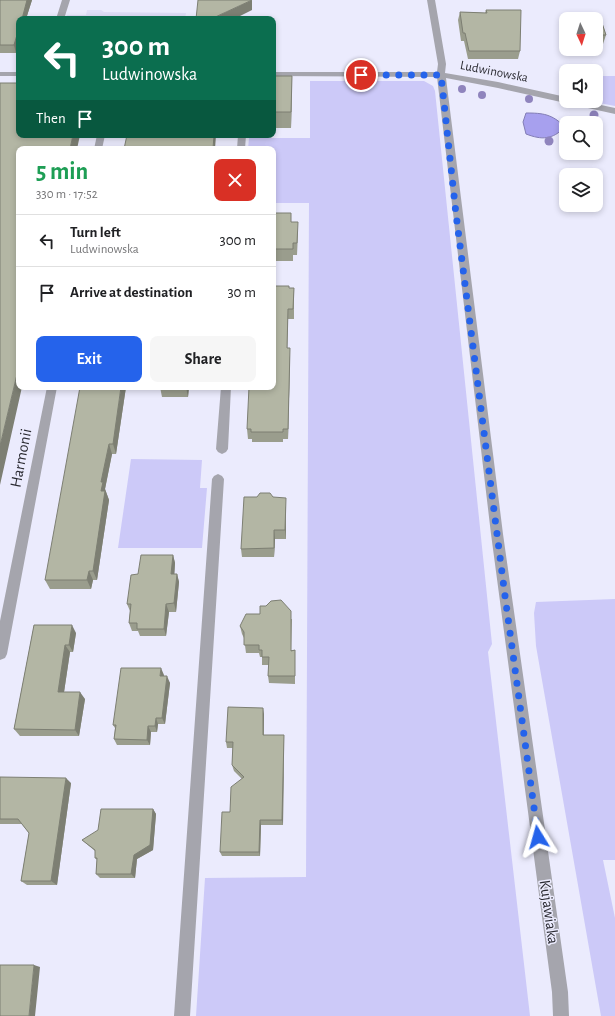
<!DOCTYPE html>
<meta charset="utf-8">
<style>
body{margin:0;font-family:"Alegreya Sans",sans-serif;background:#f6f6f6;color:#202124;height:100vh;display:flex;flex-direction:column;font-size:15px;white-space:nowrap}
*{box-sizing:border-box;margin:0}
p{font-size:13px;color:#757577}
.icon{flex:none;width:22px;height:22px;fill:none;stroke:currentColor;stroke-width:2;stroke-linecap:round;stroke-linejoin:round}
.map{position:relative;flex:1;overflow:hidden}
.sheet{position:absolute;left:16px;top:146px;width:260px;height:244px;display:flex;flex-direction:column;background:#fff;border-radius:8px;box-shadow:0 2px 6px #0003}
.sheet>*{flex:none}
.guide{position:absolute;left:16px;top:16px;width:260px;height:122px;border-radius:8px;box-shadow:0 2px 6px #0003;background:#0b6e4f;color:#fff;overflow:hidden}
.needle{width:26px;rotate:176deg}
.tools{position:absolute;left:559px;top:12px;display:grid;gap:8px}
.tools a{display:grid;place-items:center;width:44px;height:44px;border-radius:8px;background:#fff;box-shadow:0 2px 6px #0003;font-size:20px}
.pin{position:absolute;display:grid;place-items:center;width:34px;height:34px;color:#fff;margin:-17px;border:2px solid #fff;border-radius:50%;box-shadow:0 1px 4px #0007}
.me{position:absolute;width:44px;margin:-22px;rotate:352deg;stroke-linejoin:round;filter:drop-shadow(0 0 3px #0008)}
.turn{display:flex;align-items:center;gap:14px;height:84px;padding:0 20px;font-size:18px}
.turn .icon{width:52px;height:52px;stroke-width:2.5}
.turn b{display:block;font-size:28px;line-height:34px}
.then{display:flex;align-items:center;height:38px;padding:0 20px;background:#0003;gap:8px;font-size:15px}
.round{display:grid;place-items:center;flex:none;width:42px;height:42px;border-radius:8px;background:#f6f6f6}
.overview{display:flex;align-items:center;justify-content:space-between;height:68px;padding:0 20px}
h1{font-size:24px;font-weight:700;line-height:30px;color:#1e9e55}
.cta{display:flex;gap:8px;margin-top:auto;padding:8px 20px}
.cta a{flex:1;height:46px;border-radius:8px;background:#2563eb;color:#fff;font-size:16px;font-weight:700;line-height:46px;text-align:center}
.cta a+a{background:#f6f6f6;color:#202124}
ul{padding:0;list-style:none}
li{display:flex;align-items:center;gap:12px;height:52px;padding:0 20px;border-top:1px solid #e0e0e0}
li div{flex:1}
li b{display:block;font-size:15px}
li em{font-style:normal}
.map>svg:first-child{display:block}
</style>
<div class="map">
<svg width="615" height="1016" viewBox="0 0 615 1016">
<rect width="100%" height="100%" fill="#ebebfd"/>
<path fill="#dfdef7" d="M87,10H101L104,12L186,13L185,19H66L67,15H86Z"/>
<path fill="#ccc9f8" d="M596,76H615V106L589,101H596Z
M310,81H424L433,86L435,91L492,644L488,652L530,1016H196L205,878L306,877L309,203H273V149H248L249,138H310Z
M131,459L202,460L200,488H207L202,548H118Z
M615,599V860H603L615,918V1016H601L536,646L534,613L536,602Z"/>
<path fill="#a7a0ee" stroke="#827db5" d="M526,113C543,113 552,114 565,127C552,140 542,140 526,134L523,122Z"/>
<g fill="none" stroke-linecap="round" stroke-linejoin="round">
<path fill="#a5a5ad" fill-rule="evenodd" d="M62,0H70L64,19H56Z
M427,0H435L446,64L445,73L498,82L566,97V101H582L615,108V114L498,88L446,78L503,534L568,992L569,1016H553L552,992L491,534L437,77L273,76V72H437L438,64Z
M0,72H19V76H0Z
M97,135H105L102,149H94Z
M238,135H246L245,149H237Z
M47,387H57L7,654L5,658L0,660V621Z
M221,387H231L228,449L226,452L222,454L218,452L216,449Z
M218,474L222,476L224,479L190,1016H174L212,479L214,476Z"/>
</g>
<g fill="#8f84bd">
<circle cx="462" cy="89" r="4"/>
<circle cx="482" cy="95" r="4"/>
<circle cx="529" cy="99" r="4"/>
<circle cx="594" cy="115" r="4.5"/>
<circle cx="549" cy="141" r="4.5"/>
</g>
<path fill="#9a9d8d" d="M0,0H32L26,19H19V44L16,53H0Z
M486,10L520,51L518,59H468L464,41H461L458,20L460,12L485,13Z
M600,17L606,35L602,47H596V19H579V18Z
M273,76H292L291,128H273Z
M273,213H291V222L298,234L297,255H293V261H273Z
M289,288H294V319H288L287,348L290,358L288,439H283V442H252V439H248L247,429Z
M126,387L116,454H112L105,489L109,500L97,580H93L91,589H50L45,580Z
M160,387H189L188,397H162Z
M273,497L286,507V539H275L274,557H242L241,549Z
M173,555L175,563L174,574H177L179,582L176,612H169L166,636H140L138,631H132L129,623L130,611L127,604L138,574Z
M292,619L291,650H295V684L269,683L268,676L269,665H262V657H260L259,653H246L244,638L242,634L240,626Z
M34,625L76,633L73,652H70L64,692L85,699L79,736H20L14,729Z
M164,675V676L170,683L165,724H158L157,732H151L150,745H117L114,739L115,728L113,725Z
M264,714V735H284V741L283,825H261L260,856H222L220,852L230,812L242,779L234,771L232,765L233,748H227L226,742Z
M0,777L71,783L57,885H27L21,881L29,833L22,824H0Z
M153,809L156,814L153,850L137,859L135,878H100L96,874L97,860L95,858V851L82,840Z"/>
<path fill="#7d7f73" d="M27,0H32L26,19H22Z
M252,0V10L234,19H211Z
M19,28V44L16,53L14,45Z
M292,76V92L291,128V112Z
M73,135H80L77,149H70Z
M214,135H216L215,149H213Z
M288,309V319L287,358V348Z
M290,348V358L288,439V429Z
M19,366V387H22L0,485V446Z
M121,387H126L116,454L113,444Z
M186,387H189L188,397Z
M109,444L112,454L105,489L109,500L97,580L93,571L101,491V482Z
M286,498V539L285,530Z
M274,530L275,539L274,557Z
M173,555L175,563L174,582L171,574Z
M89,571L93,580L91,589L87,580Z
M177,574L179,582L176,612L174,603Z
M166,604L169,612L166,636L164,629Z
M72,625L76,633L73,652L69,645Z
M65,645L70,652L63,699L58,692Z
M161,668L164,675L163,682L160,676Z
M167,676L170,683L165,724L162,718Z
M80,692L85,699L79,736L75,730Z
M263,708L264,714L263,742Z
M156,718L158,724L157,732L155,726Z
M148,726L151,732L150,745L147,740Z
M284,735V741L283,825L282,820Z
M66,778L71,783L57,885L51,881Z
M153,809L156,814L153,850L137,859L135,878L131,874L134,855Z
M260,820L261,825L260,856L259,852Z
M34,965L40,967L35,1016H29Z"/>
<path fill="#b3b6a4" stroke="#7d7f73" d="M0,0H27L22,19H19V28L14,45H0Z
M198,0H252L211,19H196Z
M486,10H521L520,51H469L465,33H463L460,12L487,13Z
M600,17L606,35H596V19H580L579,18Z
M273,76H292L291,112H273Z
M0,83H19V135H73L70,149H19V366L0,446Z
M127,135H214L213,149H124Z
M273,213H291V222H298L297,243H293V249H273Z
M273,286H289V288H294L293,309H288L287,348H290L288,429H283V432H251V429H247L249,387H273Z
M80,387H121L113,444H109L101,482H103L101,491H105L93,571H89L87,580H45Z
M260,493H270L273,497L286,498L285,530H274V548L241,549L244,497H257Z
M141,555H173L171,574H177L174,603L166,604L164,629H137V623H129L131,604H127L131,575L138,574Z
M281,600L291,611V651L295,650V676H268L269,657H262V650H259V645H244V632L240,626L246,614H260V606H266L271,601Z
M34,625H72L69,645H65L58,692H80L75,730L14,729Z
M121,668H161L160,676H167L162,718H156L155,726H148L147,740L114,739L116,725H113Z
M228,707L263,708V735H284L282,820H260L259,852H220L222,812H230L231,787L244,777L232,765L233,742H226Z
M0,777L66,778L51,881H21L29,833L18,819H0Z
M101,809H153L150,845L134,855L131,874H96L97,858H95V850L82,840L98,830Z
M0,965H34L29,1016H0Z"/>
<g fill="none" stroke-linecap="round" stroke-linejoin="round">
<path stroke="#2563eb" stroke-width="7" stroke-dasharray="0 12.6" d="M361,75H441L456,214L505,596L538,837"/>
</g>
<g text-anchor="middle" dominant-baseline="central" stroke-width="3" stroke-linejoin="round" paint-order="stroke">
<g font-size="13" fill="#2a2a31" stroke="#ebebfd">
<text transform="translate(494 72) rotate(11)">Ludwinowska</text>
</g>
<g font-size="16" fill="#2a2a31" stroke="#ebebfd">
<text transform="translate(21 458) rotate(-79)">Harmonii</text>
<text transform="translate(549 912) rotate(82)">Kujawiaka</text>
</g>
</g>
</svg>
<div class="tools">
<a><svg class="needle" viewBox="-14 -14 28 28"><path d="M0-13l5 13h-10z" fill="#e53935"/><path d="M0 13l5-13h-10z" fill="#757577"/></svg></a>
<a><svg class="icon" aria-label="sound" viewBox="0 0 24 24"><path d="M4 9h4l5-4v14l-5-4H4zM17 9q2 3 0 6"/></svg></a>
<a><svg class="icon" aria-label="search" viewBox="0 0 24 24"><circle cx="10" cy="10" r="6"/><path d="M15 15l6 6"/></svg></a>
<a><svg class="icon" aria-label="layers" viewBox="0 0 24 24"><path d="M12 4l9 5-9 5-9-5zM3 14l9 5 9-5"/></svg></a>
</div>
<div class="pin" style="left:361px;top:75px;background:#d93025"><svg class="icon" aria-label="arrive" viewBox="0 0 24 24"><path d="M6 21V4h12l-3 4 3 4H6"/></svg></div>
<svg class="me" style="left:538px;top:837px" viewBox="-20 -20 40 40"><path d="M0-17L14 15 0 8-14 15z" fill="#2563eb" stroke="#fff" stroke-width="4"/></svg>
<div class="guide">
<div class="turn"><svg class="icon" aria-label="left" viewBox="0 0 24 24"><path d="M17 20v-9H6M10 6l-5 5 5 5"/></svg><div><b>300 m</b>Ludwinowska</div></div>
<div class="then">Then<svg class="icon" aria-label="arrive" viewBox="0 0 24 24"><path d="M6 21V4h12l-3 4 3 4H6"/></svg></div>
</div>
<section class="sheet">
<div class="overview"><div><h1>5 min</h1><p>330 m · 17:52</p></div><a class="round" style="background:#d93025;color:#fff"><svg class="icon" aria-label="close" viewBox="0 0 24 24"><path d="M6 6l12 12M18 6L6 18"/></svg></a></div>
<ul>
<li><svg class="icon" aria-label="left" viewBox="0 0 24 24"><path d="M17 20v-9H6M10 6l-5 5 5 5"/></svg><div><b>Turn left</b><p>Ludwinowska</p></div><em>300 m</em></li>
<li><svg class="icon" aria-label="arrive" viewBox="0 0 24 24"><path d="M6 21V4h12l-3 4 3 4H6"/></svg><div><b>Arrive at destination</b></div><em>30 m</em></li>
</ul>
<div class="cta"><a>Exit</a><a>Share</a></div>
</section>
</div>
